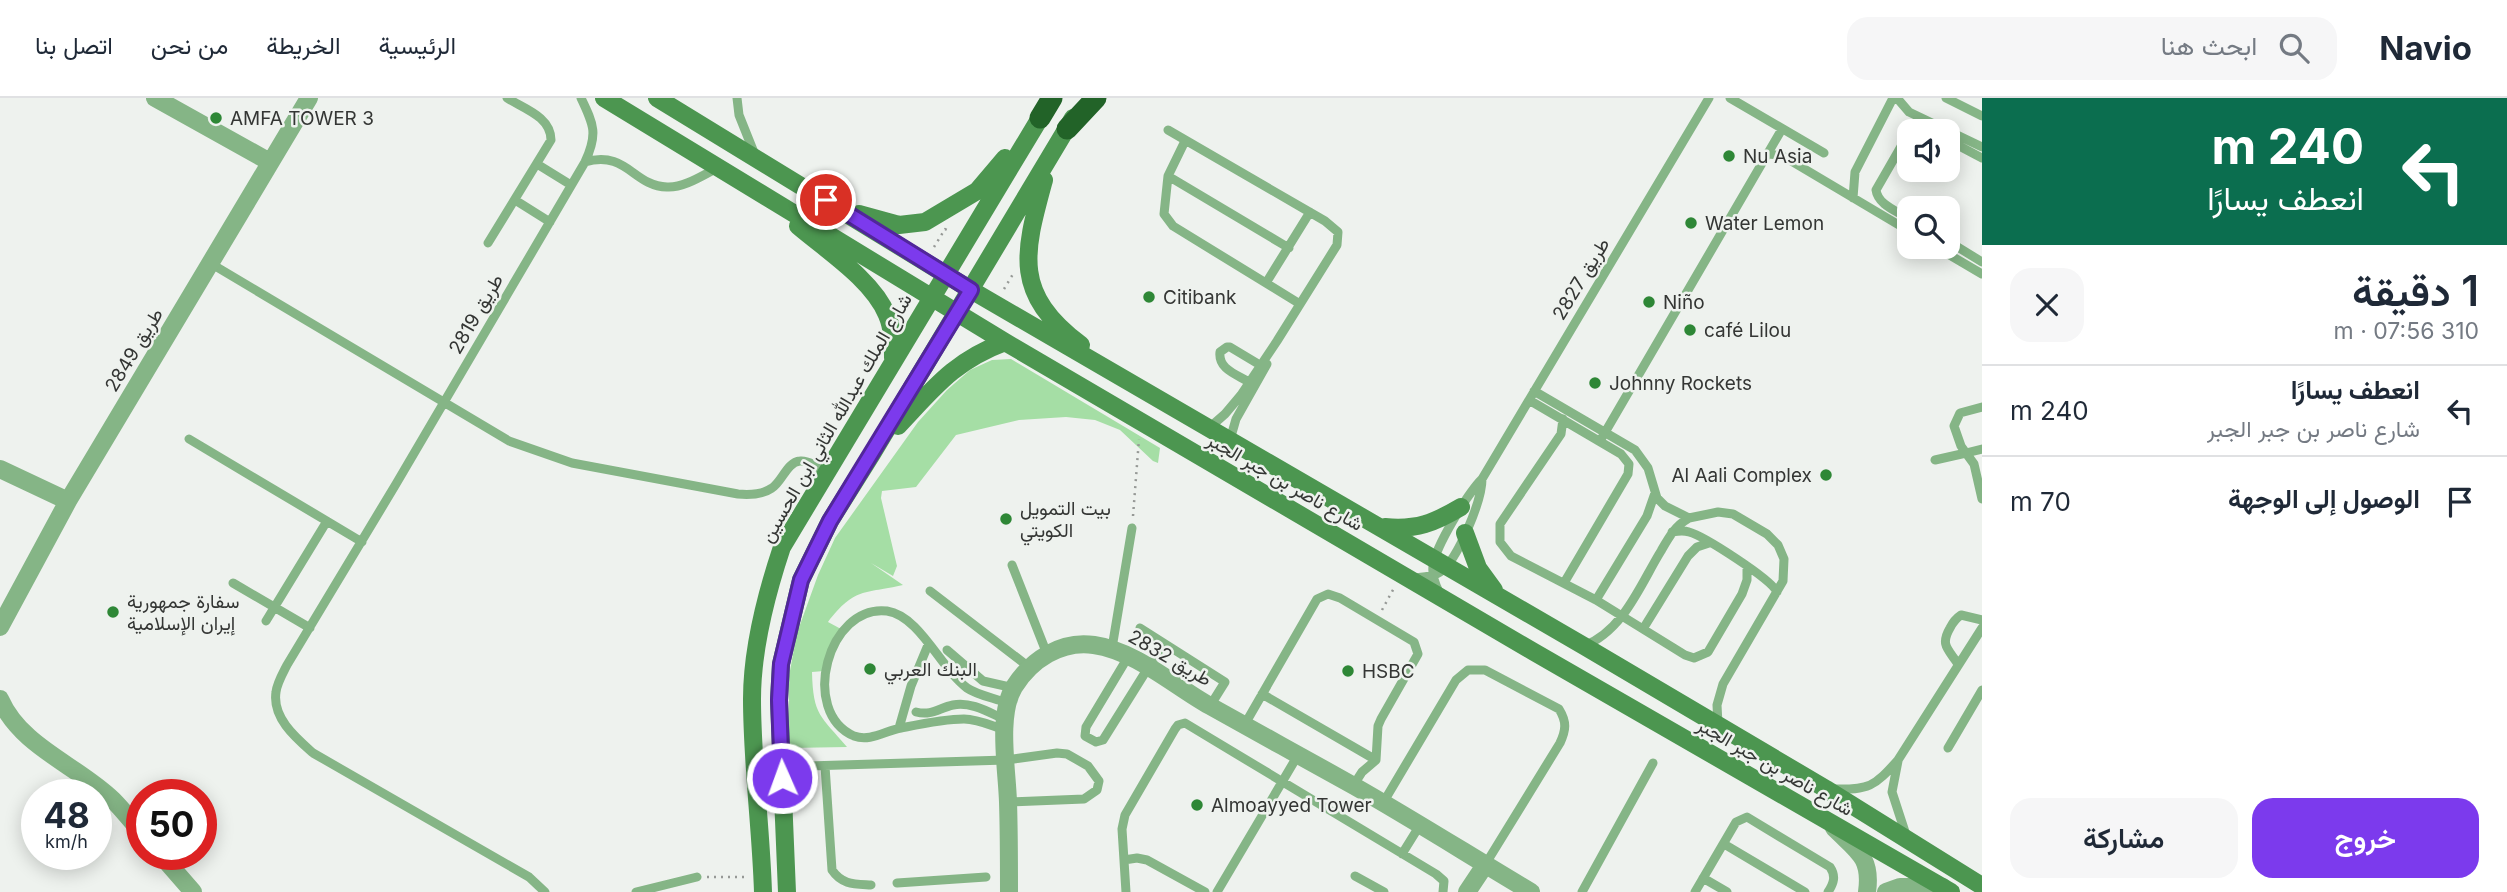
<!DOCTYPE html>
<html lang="ar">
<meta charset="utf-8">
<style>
body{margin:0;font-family:Inter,Vazirmatn,sans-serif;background:#f6f6f7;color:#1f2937;direction:rtl;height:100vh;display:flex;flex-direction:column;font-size:26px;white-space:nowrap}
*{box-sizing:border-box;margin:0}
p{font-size:23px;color:#747a83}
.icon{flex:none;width:38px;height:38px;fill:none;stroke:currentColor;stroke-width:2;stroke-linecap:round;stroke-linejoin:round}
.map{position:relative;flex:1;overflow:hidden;direction:ltr}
.panel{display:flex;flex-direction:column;background:#fff;width:525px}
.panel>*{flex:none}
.top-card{background:#0b6e4f;color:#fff;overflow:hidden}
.buttons{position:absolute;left:1897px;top:21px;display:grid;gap:14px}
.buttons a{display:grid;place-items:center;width:63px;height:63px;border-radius:14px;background:#fff;box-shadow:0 4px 18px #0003;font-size:35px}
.speed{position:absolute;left:21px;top:681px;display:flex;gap:14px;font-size:35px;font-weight:700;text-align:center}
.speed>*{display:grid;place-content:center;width:91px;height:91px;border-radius:50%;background:#fff;box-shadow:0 4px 18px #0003;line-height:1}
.speed small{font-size:18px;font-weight:400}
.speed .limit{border:10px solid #d22;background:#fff;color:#111}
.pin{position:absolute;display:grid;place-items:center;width:60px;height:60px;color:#fff;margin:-30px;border:4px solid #fff;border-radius:50%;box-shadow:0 2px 7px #0007}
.me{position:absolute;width:77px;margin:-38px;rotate:358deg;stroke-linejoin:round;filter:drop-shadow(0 0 5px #0008)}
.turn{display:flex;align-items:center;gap:24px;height:147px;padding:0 28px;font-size:32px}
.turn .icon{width:91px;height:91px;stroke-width:2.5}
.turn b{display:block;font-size:49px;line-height:60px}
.round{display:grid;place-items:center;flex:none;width:74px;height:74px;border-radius:21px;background:#f6f6f7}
.head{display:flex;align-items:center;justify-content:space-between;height:119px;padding:0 28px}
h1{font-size:42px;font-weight:600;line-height:52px}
.cta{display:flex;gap:14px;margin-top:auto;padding:14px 28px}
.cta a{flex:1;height:80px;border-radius:21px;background:#7c3aed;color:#fff;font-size:28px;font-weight:600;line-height:80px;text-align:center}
.cta a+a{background:#f6f6f7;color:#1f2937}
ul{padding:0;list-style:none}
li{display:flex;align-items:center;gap:21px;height:91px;padding:0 28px;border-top:2px solid #e0e1e3}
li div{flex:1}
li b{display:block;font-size:26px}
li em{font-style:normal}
header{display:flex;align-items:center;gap:42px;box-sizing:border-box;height:98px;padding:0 35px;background:#fff;border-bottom:2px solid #e0e1e3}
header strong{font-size:33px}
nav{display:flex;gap:38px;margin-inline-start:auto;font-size:24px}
.search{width:490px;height:63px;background:#f6f6f7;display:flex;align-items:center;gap:18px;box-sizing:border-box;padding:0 24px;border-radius:21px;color:#747a83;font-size:26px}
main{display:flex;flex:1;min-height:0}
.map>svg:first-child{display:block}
</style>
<header>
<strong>Navio</strong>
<div class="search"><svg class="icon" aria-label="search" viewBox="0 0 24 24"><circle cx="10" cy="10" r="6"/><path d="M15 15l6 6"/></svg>ابحث هنا</div>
<nav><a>الرئيسية</a><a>الخريطة</a><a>من نحن</a><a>اتصل بنا</a></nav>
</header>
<main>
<section class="panel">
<div class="top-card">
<div class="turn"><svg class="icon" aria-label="left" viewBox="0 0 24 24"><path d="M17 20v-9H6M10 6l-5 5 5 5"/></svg><div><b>240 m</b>انعطف يسارًا</div></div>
</div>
<div class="head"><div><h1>1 دقيقة</h1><p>310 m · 07:56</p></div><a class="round"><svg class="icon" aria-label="close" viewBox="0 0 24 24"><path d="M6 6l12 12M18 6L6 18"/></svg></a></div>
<ul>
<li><svg class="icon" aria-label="left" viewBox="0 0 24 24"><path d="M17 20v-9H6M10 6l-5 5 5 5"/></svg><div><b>انعطف يسارًا</b><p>شارع ناصر بن جبر الجبر</p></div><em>240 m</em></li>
<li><svg class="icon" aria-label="arrive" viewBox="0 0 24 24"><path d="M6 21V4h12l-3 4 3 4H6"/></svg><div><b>الوصول إلى الوجهة</b></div><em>70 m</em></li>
</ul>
<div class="cta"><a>خروج</a><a>مشاركة</a></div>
</section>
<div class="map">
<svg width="1982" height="794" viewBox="0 0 1982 794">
<rect width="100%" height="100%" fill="#eef2ee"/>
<path fill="#a5dea5" d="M1011,261L1160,350L1158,365L1153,363L1120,332L1095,322L1066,319L1019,322L956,337L916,389L882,393L881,400L897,468L893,478L871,465L903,487C864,496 855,489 828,524L841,531L824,573L812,574C813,618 821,618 847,649L789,650V578L797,535L818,477L835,440L918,324L947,292L970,272L992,262Z"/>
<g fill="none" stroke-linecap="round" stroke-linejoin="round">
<path stroke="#969996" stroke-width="2.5" stroke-dasharray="2 5" stroke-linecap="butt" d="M934,149L945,131L951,134
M1004,191L1013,176
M1133,418L1139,341
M1382,512L1394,490
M707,779H746"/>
<path stroke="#85b586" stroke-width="9" d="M737,0L739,17L755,57
M1730,0L1824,55
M1897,0L1909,14L1982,49
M1946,0L1982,18
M1168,32L1325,123L1338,134L1337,147L1277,243L1241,297L1225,316L1209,330
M1948,42L1982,60
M1185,43L1168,78L1164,116L1173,128L1300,206
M1767,56L1781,57L1909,133
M585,64C627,52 633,88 667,89C684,90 703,77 719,69
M537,66L571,87
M1168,78L1289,150
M1853,100L1855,74L1893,0
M515,102L550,124
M1909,121C1897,113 1878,107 1876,92L1918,19L1935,33
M1948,143L1982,164
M488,145L551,42C551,19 525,11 507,0
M1936,149L1982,176
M210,165L509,343L572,365L738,396C749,397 762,397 772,390C782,384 787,364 800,363C809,362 819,370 826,375
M1266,185L1310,114
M1249,284C1236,276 1218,271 1220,254L1227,249H1230L1260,267
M1534,293L1635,352L1648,370L1657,400L1665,408L1689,420L1718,414L1733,416L1767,436L1778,447L1784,461L1783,483L1723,586L1717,607L1718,626
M1529,302L1621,356L1629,366L1628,376L1564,485
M1982,309L1960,315L1954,328L1961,348L1966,355L1982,351
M1563,321L1561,336L1500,426V444L1511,458L1596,502L1685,557L1694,560L1708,554L1742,496L1747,482V468
M189,341L362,444
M1230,342L1236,321L1267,266
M1600,343L1782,31
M1935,362L1966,355L1974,366L1982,401
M1672,434C1678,433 1683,432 1689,434C1704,438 1771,481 1777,494
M1012,467L1047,556
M1414,480C1423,479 1433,479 1440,474C1458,462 1482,402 1482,381
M233,485L310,530
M930,493L1029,569
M1439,494C1435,486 1432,477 1433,468C1435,449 1468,395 1482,381L1709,0
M1596,502L1647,418L1655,395
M266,523L327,423
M1140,530L1225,584L1210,608
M1643,531L1688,458L1697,449L1709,445
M1584,548C1624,532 1640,487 1661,453C1669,439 1675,428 1689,420
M1112,550L1132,430
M947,552L983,583L1014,590
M1128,559L1086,629L1085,638L1096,644L1103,642L1163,546
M1958,566C1948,551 1940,547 1950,530C1953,524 1955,521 1961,517L1982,522
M1262,596L1376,662
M916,614C932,618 939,610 953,607C971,603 990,615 1006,622
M1245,626L1317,501L1328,496L1340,500L1414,544L1418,556L1381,621L1378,628L1376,662L1362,674L1353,688
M899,630L911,588L928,547
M1005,632C992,628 978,621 964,621C944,621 921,626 901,630C885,633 870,644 854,638C799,614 828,506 887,513C920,518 941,571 967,590C977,597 994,600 1007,605
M1948,650L1982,592
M1898,663L1892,694L1906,737
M808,668L1006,662L1057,655L1067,656L1088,668L1099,683L1097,692L1084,701L1008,704
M825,668L832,772C842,787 855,786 871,787
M1833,691C1869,692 1874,689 1898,662L1982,530
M1383,705L1456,582L1468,572H1485L1559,611C1567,624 1566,632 1560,645L1485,767
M1724,746L1805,794
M1402,756L1420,727
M1124,762L1137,760L1147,762L1205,794
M1355,778L1384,794
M1703,780L1727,794
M897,785L986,779
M545,794L529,779L313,655C296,640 272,620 276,594C277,585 283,575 287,567L396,386L585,64C598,36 594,27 581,0
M636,794L697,779
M1126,794L1122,731L1125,717L1175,631L1178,627L1185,625L1436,776L1444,783L1443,794
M1217,794L1298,657
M1582,794L1653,665
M1695,794L1736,724L1747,719L1830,769C1836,778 1834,785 1828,794"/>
<path stroke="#85b586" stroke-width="18" d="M155,0L270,64
M0,371L68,403
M0,529L68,403L309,0
M0,601C21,649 77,667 113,702C123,712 132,724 142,735
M1834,730C1857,753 1872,759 1867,794
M160,756L193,794
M1009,794C1009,764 1009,734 1008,704C1007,671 997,617 1014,589C1031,562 1061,542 1094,547C1136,553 1174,588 1210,608C1258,635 1306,661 1354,688C1414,722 1472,759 1531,794
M1467,794L1485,767
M1886,794L1900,789H1943"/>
<path stroke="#4c9650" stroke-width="18" d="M604,0L1005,244L1534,554L1951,794
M657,0L971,192L1584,548L1826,691L1982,788
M1044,82C1024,155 1012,195 1081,247
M859,116L899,127L925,124L977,93L1005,60
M798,128C826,152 873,182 887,217C893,231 893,246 893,260
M898,328C934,290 954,263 1005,244
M1385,429C1417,432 1434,425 1461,409
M1465,435L1478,470L1494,492
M763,794C761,730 752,665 752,601C752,550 766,497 782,449L1040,20
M787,794L779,602L781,566L801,482L830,423L872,356L1073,20"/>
<path stroke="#226328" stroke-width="21" d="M1040,20L1052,0
M1067,31L1096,0"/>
</g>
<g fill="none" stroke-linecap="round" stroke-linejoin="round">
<defs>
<path id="route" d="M782,680L779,602L781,566L801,482L830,423L971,192L826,102"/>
</defs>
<use href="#route" stroke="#51269a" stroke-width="18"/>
<use href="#route" stroke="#7c3aed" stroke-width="12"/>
</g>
<g fill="#2e8736" stroke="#eef2ee" stroke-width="2.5">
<circle cx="216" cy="20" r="7"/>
<circle cx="1729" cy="58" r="7"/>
<circle cx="1691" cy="125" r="7"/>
<circle cx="1149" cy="199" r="7"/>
<circle cx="1649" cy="204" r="7"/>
<circle cx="1690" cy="232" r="7"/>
<circle cx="1595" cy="285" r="7"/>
<circle cx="1826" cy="377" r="7"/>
<circle cx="1006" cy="421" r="7"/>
<circle cx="113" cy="514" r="7"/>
<circle cx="870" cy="571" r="7"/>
<circle cx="1348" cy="573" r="7"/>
<circle cx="1197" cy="707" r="7"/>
</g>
<g text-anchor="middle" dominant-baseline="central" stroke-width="5" stroke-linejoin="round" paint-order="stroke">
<g font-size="19" fill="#343634" stroke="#eef2ee" text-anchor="start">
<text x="230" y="20">AMFA TOWER 3</text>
<text x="1743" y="58">Nu Asia</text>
<text x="1705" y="125">Water Lemon</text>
<text x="1163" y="199">Citibank</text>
<text x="1663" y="204">Niño</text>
<text x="1704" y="232">café Lilou</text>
<text x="1609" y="285">Johnny Rockets</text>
<text x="1812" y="377" text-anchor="end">Al Aali Complex</text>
<text x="1020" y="410">بيت التمويل<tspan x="1020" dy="22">الكويتي</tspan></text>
<text x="127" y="503">سفارة جمهورية<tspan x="127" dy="22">إيران الإسلامية</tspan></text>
<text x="884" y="571">البنك العربي</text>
<text x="1362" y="573">HSBC</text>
<text x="1211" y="707">Almoayyed Tower</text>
</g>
<g font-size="19" fill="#343634" stroke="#eef2ee">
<text transform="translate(1581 181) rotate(-59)">طريق 2827</text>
<text transform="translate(476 216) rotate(-60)">طريق 2819</text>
<text transform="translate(134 252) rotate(-59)">طريق 2849</text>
<text transform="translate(836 320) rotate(-60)">شارع الملك عبدالله الثاني ابن الحسين</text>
<text transform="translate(1285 384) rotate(30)">شارع ناصر بن جبر الجبر</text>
<text transform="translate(1170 560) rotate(30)">طريق 2832</text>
<text transform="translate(1775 669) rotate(30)">شارع ناصر بن جبر الجبر</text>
</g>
</g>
</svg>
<div class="buttons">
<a><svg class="icon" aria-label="sound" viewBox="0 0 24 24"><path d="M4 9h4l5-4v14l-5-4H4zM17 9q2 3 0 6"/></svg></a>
<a><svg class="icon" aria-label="search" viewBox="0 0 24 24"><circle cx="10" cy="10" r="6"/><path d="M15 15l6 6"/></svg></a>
</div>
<div class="speed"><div>48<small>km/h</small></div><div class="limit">50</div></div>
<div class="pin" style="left:826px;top:102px;background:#d93025"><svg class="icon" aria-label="arrive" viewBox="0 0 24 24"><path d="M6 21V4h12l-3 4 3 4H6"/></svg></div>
<svg class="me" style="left:782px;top:680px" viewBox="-20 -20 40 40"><circle r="17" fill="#7c3aed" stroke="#fff" stroke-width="3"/><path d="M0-11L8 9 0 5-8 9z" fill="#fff"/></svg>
</div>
</main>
